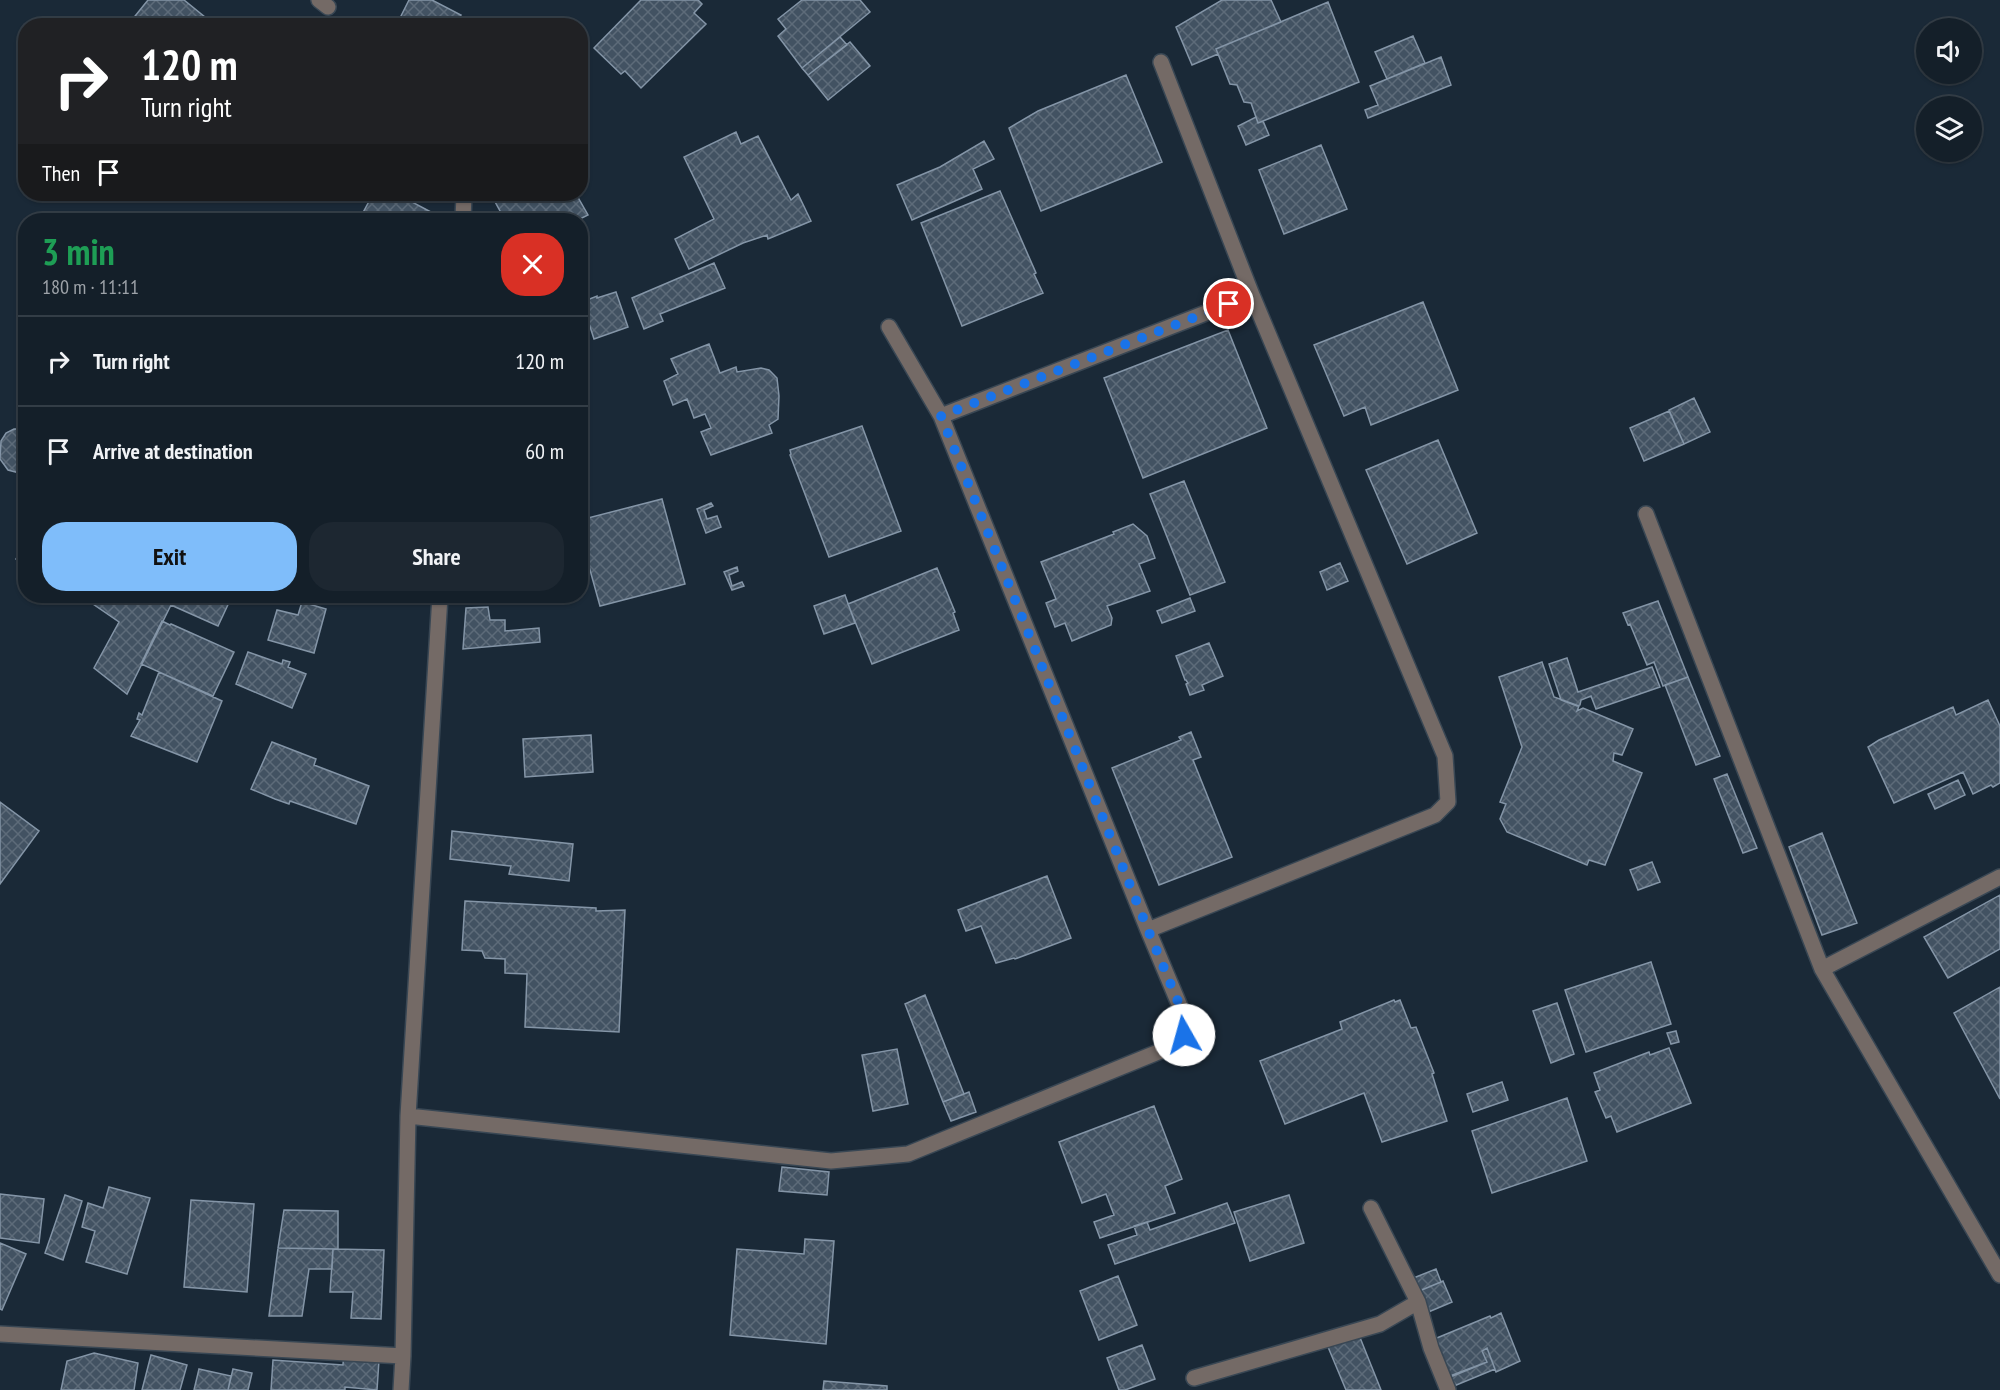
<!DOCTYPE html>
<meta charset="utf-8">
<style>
body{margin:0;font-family:"PT Sans Narrow",sans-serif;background:#1d2731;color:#f1f3f6;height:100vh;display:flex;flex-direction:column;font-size:22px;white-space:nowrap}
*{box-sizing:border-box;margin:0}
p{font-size:20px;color:#9da2a8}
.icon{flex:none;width:33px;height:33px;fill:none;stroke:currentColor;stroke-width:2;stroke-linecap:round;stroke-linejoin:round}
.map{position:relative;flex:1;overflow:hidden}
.details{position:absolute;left:18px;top:213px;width:570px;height:390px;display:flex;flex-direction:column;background:#141f29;border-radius:24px;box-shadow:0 2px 4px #0004,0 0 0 2px #333d46}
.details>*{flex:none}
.banner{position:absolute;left:18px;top:18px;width:570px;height:183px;border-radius:24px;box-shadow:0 2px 4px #0004,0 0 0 2px #333d46;background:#202124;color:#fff;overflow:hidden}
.controls{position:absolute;left:1916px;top:18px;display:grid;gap:12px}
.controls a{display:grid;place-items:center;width:66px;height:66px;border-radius:50%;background:#141f29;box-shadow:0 2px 4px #0004,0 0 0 2px #333d46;font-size:30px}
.pin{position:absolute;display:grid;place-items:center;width:51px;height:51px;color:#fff;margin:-26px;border:3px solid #fff;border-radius:50%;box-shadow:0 2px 6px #0007}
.me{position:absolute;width:66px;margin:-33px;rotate:353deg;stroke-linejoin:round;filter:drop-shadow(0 0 4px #0008)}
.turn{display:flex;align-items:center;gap:21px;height:126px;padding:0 24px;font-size:27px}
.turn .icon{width:78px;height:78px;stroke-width:2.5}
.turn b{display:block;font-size:42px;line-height:51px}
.then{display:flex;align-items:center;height:57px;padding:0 24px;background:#0003;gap:12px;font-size:22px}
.round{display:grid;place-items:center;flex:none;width:63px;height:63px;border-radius:24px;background:#1d2731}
.headline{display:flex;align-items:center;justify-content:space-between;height:102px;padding:0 24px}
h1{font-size:36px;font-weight:700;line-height:45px;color:#1e9e55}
.action{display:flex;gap:12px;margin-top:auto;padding:12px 24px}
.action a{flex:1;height:69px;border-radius:24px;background:#7fbdfa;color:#111;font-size:24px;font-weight:700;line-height:69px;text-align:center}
.action a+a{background:#1d2731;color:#f1f3f6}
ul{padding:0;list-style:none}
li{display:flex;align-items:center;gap:18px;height:90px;padding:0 24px;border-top:2px solid #333d46}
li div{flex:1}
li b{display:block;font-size:22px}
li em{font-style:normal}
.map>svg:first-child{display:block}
</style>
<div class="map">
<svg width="2000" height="1390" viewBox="0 0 2000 1390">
<defs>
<pattern id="building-cross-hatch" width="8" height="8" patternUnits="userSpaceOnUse" patternTransform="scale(1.5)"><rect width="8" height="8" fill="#425262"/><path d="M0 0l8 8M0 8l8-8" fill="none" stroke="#5d6b79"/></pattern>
</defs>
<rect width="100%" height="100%" fill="#1a2937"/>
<path fill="url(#building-cross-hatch)" stroke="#8495a7" stroke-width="1.5" d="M148,0H184L216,26H127Z
M409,0H432L461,15L455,26H396Z
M641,0H698L702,4L694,13L706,24L641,88L625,71L621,74L594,48Z
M802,0H860L870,12L802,68L778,36L786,29L778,19Z
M1222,0H1271L1281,22L1216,49L1218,54L1192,65L1176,27Z
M1328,2L1359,82L1258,123L1251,103L1244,102L1237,85L1230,84L1216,49Z
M1413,36L1425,63L1387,79L1375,52Z
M840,37L847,45L808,75L802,68Z
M850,42L870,66L828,100L808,75Z
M1441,57L1451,85L1368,118L1365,110L1378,105L1370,86Z
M1126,75L1162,162L1041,211L1009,128L1038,111Z
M1256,117L1258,123L1263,121L1269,135L1246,145L1238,126Z
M736,132L741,144L758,136L791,200L798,194L811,221L768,239L767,235L743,243L689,269L675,239L714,219L684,157Z
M984,141L994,159L973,169L982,189L912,220L897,185L940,167Z
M1321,145L1347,209L1284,234L1259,170Z
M1000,191L1036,273L1034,274L1043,293L962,326L921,223Z
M373,194H414L410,201L446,220H359Z
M502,194H576L588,215L578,220H505L493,198Z
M714,263L725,288L660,314L663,321L644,329L632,298Z
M616,292L628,327L594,339L582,302L597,296V298Z
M1423,302L1458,390L1371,425L1365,407L1344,416L1314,345Z
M1228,330L1267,428L1143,478L1104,378Z
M709,344L720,373L736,367L737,372L761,368L769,370L777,378L779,396L778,419L769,425L772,433L711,455L701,432L711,428L705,414L694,418L687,399L673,405L664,381L678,374L671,359Z
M1694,398L1710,432L1684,444L1669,410Z
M1669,411L1684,444L1644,461L1630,428Z
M862,426L901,531L829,557L790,455L791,454L790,450Z
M14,429H26V473L23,474L8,470L0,459L1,441L6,433Z
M1438,440L1477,533L1407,564L1366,470Z
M1184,481L1225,582L1190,595L1150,494Z
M662,499L685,584L600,606L580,534V520Z
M711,503L713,506L704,510L707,519L717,516L721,527L706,533L697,509Z
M1133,524L1147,536L1155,558L1139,564L1150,591L1107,606L1112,618L1111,625L1072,641L1065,623L1055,627L1046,603L1056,599L1041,562L1114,534L1113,532Z
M26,543V565L16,559Z
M1340,563L1348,581L1327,590L1320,572Z
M737,567L738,571L729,575L732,586L742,582L744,586L732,590L724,572Z
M937,568L955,612L953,613L959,630L872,664L848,604Z
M845,595L855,623L824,634L814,606Z
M98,596H161L173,601L127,694L94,668L119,622L93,604Z
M175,596H232L218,626L171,605Z
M1190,598L1195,611L1162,623L1157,611Z
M1658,601L1688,677L1663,686L1654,662L1647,665L1630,624L1628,625L1623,613Z
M302,602L326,609L314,653L268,640L277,610L298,615Z
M488,607L490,620H505V631L539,628L540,642L463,649L466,608Z
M162,621L170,625L171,624L234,652L213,696L141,664Z
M1209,643L1223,676L1202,685L1204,690L1190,695L1186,684L1188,683L1186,680H1185L1176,656Z
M248,652L282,664L283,660L290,662L288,667L306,674L292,708L236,684Z
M1567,658L1578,692L1652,667L1660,687L1596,709L1591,696L1581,700L1580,705L1577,706L1561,700L1549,664Z
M1542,662L1554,697L1579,706L1577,711L1583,708L1633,729L1622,755L1614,753L1613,761L1642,773L1605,865L1589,860L1587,865L1507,832L1500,819L1506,804L1500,802L1522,747L1499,677Z
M159,672L222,701L197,762L131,736L140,720L137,719L139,713L142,715Z
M1688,677L1720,756L1696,765L1665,685Z
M1988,700L2000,726V783L1993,787L1991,785L1973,794L1963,772L1894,803L1868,747L1879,740L1953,707L1956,715Z
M1191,732L1201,757L1193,760L1232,857L1159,885L1112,768L1181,740L1179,737Z
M591,735L593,772L525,777L523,739Z
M272,742L316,759L314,765L369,786L356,824L290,801L289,804L275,799L251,789Z
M1727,774L1757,848L1743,853L1714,779Z
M1958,780L1965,795L1935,809L1928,794Z
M0,802L39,831L0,884Z
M452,831L573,844L569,881L509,874L511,866L450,859Z
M1822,833L1857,923L1822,935L1789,847Z
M1652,862L1660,882L1638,890L1630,870Z
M1047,876L1071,938L1015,959L1014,958L996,963L981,926L966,931L958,910Z
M2000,895V949L1948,978L1924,937Z
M465,901L596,908V911L625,910L619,1032L525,1027L527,974L505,973V959L485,958L482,951L462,950Z
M1651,962L1671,1024L1586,1052L1565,990Z
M2000,987V1099L1954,1013Z
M925,995L964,1094L943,1102L905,1004Z
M1394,1000L1395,1002L1400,1000L1411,1028L1416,1027L1434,1073L1432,1074L1447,1121L1382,1142L1364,1093L1285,1124L1260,1061L1342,1029L1340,1022Z
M1557,1003L1574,1054L1551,1063L1533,1011Z
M1676,1031L1679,1042L1671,1044L1667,1033Z
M1669,1048L1691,1103L1617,1132L1611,1116L1606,1118L1595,1092L1600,1090L1594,1073L1649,1052L1650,1055Z
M897,1049L908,1104L873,1111L862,1055Z
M1502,1082L1508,1100L1473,1112L1467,1094Z
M969,1092L976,1112L951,1121L943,1102Z
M1567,1098L1587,1161L1492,1193L1472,1131Z
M1154,1106L1182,1179L1165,1186L1175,1213L1100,1238L1094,1222L1114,1215L1106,1194L1082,1203L1059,1142Z
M782,1167L829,1172L827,1195L779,1191Z
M109,1187L150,1198L127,1274L86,1262L95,1231L82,1227L88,1203L103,1208Z
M0,1194L44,1199L39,1243L0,1238Z
M65,1195L82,1201L63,1260L45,1253Z
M1289,1195L1304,1243L1250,1261L1234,1212Z
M191,1200L254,1204L247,1292L184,1287Z
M1227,1203L1235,1223L1115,1264L1108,1245L1137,1235L1134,1226L1147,1222L1150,1230Z
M284,1210L338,1211V1249L278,1248Z
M805,1239L834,1241L826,1344L730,1335L737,1249L804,1254Z
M0,1243L26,1254L2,1310L0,1309Z
M278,1248L333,1249L332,1269H309L302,1316H269Z
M333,1249L384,1250L381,1319L351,1318L353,1292H330Z
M1436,1269L1441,1282L1412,1294L1406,1281Z
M1118,1276L1137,1325L1099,1340L1080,1291Z
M1443,1281L1452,1302L1419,1316L1410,1295Z
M1501,1313L1520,1361L1496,1372L1487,1348L1482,1351L1487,1362L1448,1378L1432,1340L1490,1316L1491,1318Z
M1359,1335L1381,1390H1346L1328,1347Z
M1142,1345L1155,1379L1125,1390H1119L1107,1358Z
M344,1348L379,1360L377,1390L345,1387V1390H271L273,1360L343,1365Z
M1487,1348L1495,1369L1454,1386L1450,1376L1487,1362L1482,1351Z
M94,1353L138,1363L134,1390H61L67,1361Z
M151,1355L187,1365L180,1390H142Z
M199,1369L231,1376L228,1390H194Z
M233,1369L252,1373L248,1390H228Z
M824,1381L887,1386V1390H823Z"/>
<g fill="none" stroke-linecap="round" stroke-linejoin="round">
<defs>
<path id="minor" d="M319,0L328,7
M463,220L464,194
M941,416L1252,295
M1646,514L1822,969L2000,1275
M1148,930L1435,815L1448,802L1445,756L1252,295L1161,62
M1822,969L2000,877
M408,1116L831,1161L908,1154L1173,1046L1184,1035V1016L1148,930L941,416L889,327
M1371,1208L1418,1302
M0,1334L403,1356L401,1390
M403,1356L408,1116L440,596
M1194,1378L1380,1324L1418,1302L1431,1348L1448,1390"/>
</defs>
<use href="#minor" stroke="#394754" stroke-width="18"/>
<use href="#minor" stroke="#746a66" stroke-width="15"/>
</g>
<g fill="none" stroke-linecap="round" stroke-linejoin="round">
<path stroke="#1a73e8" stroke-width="10" stroke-dasharray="0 18" d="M1184,1035V1016L1148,930L941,416L1229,304"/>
</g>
</svg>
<div class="controls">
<a><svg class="icon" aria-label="sound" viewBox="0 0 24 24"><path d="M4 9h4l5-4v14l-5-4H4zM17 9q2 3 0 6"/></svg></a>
<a><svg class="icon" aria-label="layers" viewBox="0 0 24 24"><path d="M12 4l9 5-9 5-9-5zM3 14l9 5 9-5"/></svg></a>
</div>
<div class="pin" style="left:1229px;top:304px;background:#d93025"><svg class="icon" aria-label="arrive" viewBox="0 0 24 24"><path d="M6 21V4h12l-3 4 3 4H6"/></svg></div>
<svg class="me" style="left:1184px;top:1035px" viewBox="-20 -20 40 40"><circle r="19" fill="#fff"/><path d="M0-13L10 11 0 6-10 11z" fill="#1a73e8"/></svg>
<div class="banner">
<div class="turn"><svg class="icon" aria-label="right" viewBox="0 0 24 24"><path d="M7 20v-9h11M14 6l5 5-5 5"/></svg><div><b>120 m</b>Turn right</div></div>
<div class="then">Then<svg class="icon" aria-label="arrive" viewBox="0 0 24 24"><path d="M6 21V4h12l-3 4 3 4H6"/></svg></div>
</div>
<section class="details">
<div class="headline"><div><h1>3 min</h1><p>180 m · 11:11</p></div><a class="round" style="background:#d93025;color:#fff"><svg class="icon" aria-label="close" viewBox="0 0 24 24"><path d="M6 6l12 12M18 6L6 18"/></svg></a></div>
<ul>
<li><svg class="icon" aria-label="right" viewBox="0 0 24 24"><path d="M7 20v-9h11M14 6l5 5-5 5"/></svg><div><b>Turn right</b></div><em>120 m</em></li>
<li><svg class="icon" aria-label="arrive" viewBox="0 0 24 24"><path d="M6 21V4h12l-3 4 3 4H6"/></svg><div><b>Arrive at destination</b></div><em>60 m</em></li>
</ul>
<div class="action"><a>Exit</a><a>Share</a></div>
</section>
</div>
